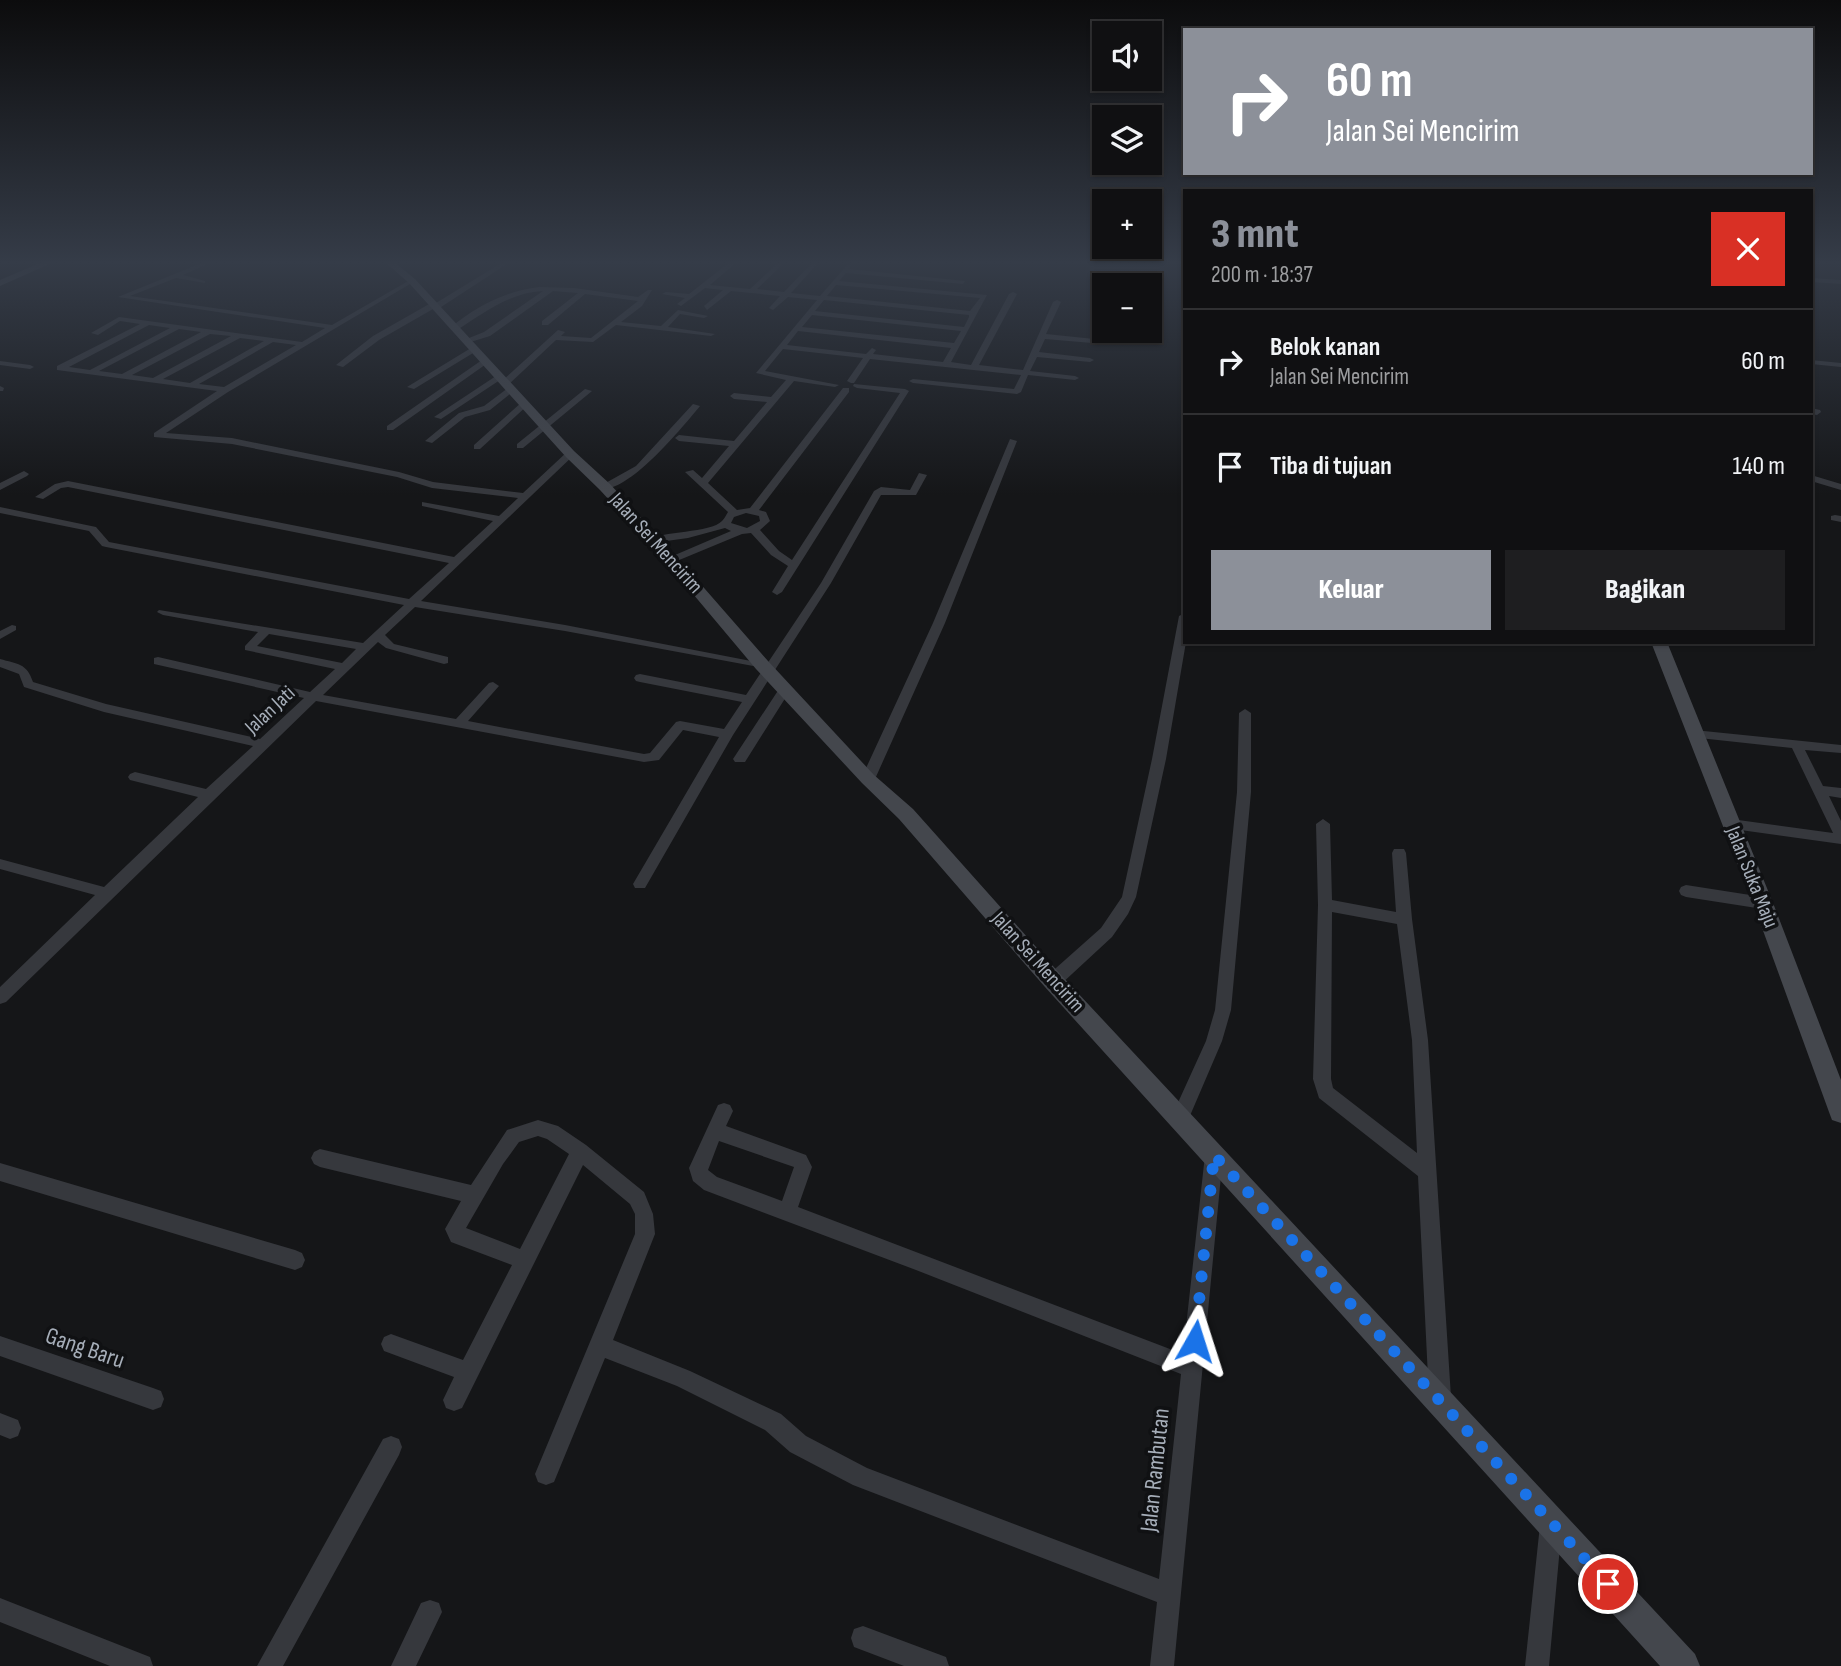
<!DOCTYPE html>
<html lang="id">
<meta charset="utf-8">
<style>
body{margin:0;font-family:"Sofia Sans Condensed",sans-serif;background:#1e1e20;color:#f1f3f6;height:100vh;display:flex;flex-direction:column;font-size:26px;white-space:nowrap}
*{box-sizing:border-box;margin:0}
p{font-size:23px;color:#9c9d9f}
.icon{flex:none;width:38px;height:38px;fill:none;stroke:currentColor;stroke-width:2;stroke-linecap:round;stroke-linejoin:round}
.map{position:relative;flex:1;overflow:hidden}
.sheet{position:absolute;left:1183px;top:189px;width:630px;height:455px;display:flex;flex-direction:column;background:#101012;border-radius:0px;box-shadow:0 2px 5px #0004,0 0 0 2px #303032}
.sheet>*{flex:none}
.top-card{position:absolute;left:1183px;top:28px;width:630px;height:147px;border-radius:0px;box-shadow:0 2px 5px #0004,0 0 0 2px #303032;background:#8c9099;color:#fff;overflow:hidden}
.controls{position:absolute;left:1092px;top:21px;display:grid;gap:14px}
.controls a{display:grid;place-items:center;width:70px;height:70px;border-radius:0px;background:#101012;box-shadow:0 2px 5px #0004,0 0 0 2px #303032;font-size:35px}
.pin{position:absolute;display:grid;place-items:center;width:60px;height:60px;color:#fff;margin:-30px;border:4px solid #fff;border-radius:50%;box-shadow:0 2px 7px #0007}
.me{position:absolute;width:77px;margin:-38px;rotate:6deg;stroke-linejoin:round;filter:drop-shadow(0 0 5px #0008)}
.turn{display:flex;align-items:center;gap:24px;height:147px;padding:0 28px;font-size:32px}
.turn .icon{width:91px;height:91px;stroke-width:2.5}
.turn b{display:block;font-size:49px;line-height:60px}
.round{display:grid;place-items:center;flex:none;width:74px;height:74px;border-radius:0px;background:#1e1e20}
.overview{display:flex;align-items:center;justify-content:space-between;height:119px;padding:0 28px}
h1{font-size:42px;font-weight:800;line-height:52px;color:#8c9099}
.primary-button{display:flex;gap:14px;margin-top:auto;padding:14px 28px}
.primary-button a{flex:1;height:80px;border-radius:0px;background:#8c9099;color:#fff;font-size:28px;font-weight:800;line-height:80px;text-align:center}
.primary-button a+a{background:#1e1e20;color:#f1f3f6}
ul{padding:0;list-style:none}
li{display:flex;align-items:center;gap:21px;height:105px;padding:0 28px;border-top:2px solid #303032}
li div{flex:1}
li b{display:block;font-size:26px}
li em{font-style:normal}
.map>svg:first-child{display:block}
</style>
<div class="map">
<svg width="1841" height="1666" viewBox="0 0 1841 1666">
<rect width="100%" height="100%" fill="#151618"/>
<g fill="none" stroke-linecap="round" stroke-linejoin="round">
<path fill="#36383d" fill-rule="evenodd" d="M204,262H212L183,275L205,281V283L176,278L130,296L332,325L410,280L415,281L228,392L166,433L232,438L399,472L433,482L523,493L567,452L575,454L421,601L565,625L767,664L821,583L874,491L881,487L910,490L919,473L927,475L916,495H881L831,583L733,735L645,888H635L633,884L719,737L683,730L659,760L644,762L316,701L6,1002L0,1004V987L95,895L0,869V859L104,887L198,797L130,780L128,777L130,774L135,772L206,789L253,746L104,712L24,687L19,674L0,667V659C17,664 27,663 33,682L106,704L260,739L304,698L154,664V658L158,657L310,692L335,669L245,650V646L258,632L163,615L157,612L159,610L363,643L404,605L106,547L102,546L89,531L0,513V507L96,527L109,542L409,599L449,563L68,487L61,488L43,499L35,497L55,484L68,481L454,557L493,521L422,506V502L499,516L518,498L432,488L397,477L232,444L154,437V433L217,391L57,370V366L140,324L120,321L98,335L91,333L119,317L302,342L325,328L118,297ZM149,325L170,328L90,370L69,367ZM179,329L201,332L122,374L99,371ZM210,334L231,336L153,378L132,375ZM240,338L264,341L190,383L163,379ZM273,342L296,345L224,387L199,384ZM415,607L565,631L764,668L746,695L640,674L636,675L634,678L636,681L640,682L742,702L724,729L680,721L676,722L650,753L644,754L468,721L499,686L493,682L489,683L456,719L323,695L378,642L386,648L444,664L448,663V657L394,644L385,635ZM269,634L356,649L342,663L257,646Z
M503,262H510L438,309H433L379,340L343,367L336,365L373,336L431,303H436Z
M730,262H737L710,285L750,289L779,262H785L757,289L784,292L813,262H819L791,293L820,296L848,264L851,266L849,269L965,281L963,284L846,273L839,281L987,295L951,362L971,365L1009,294L1013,292L1017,294L979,365L1023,370L1053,302L1057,300L1061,302L1046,334L1104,340L1108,342L1104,344L1045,339L1039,352L1090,358L1094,360L1090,362L1037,357L1030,371L1075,376L1079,378L1075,380L1028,375L1021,392L1017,394L913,383L909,381L913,379L1014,389L1021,375L870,359L854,383H851L847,381L863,358L783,349L765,371L839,385L835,387L794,381L708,483L737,510L750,508L843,388H849V392L759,510L766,512L770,521L760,530L779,551L792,560L900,393L857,388L853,386L854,384L905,389L909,391L782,592L777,595L772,592L788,566L771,555L751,533L742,534L672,563L668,562V558L731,531L725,528L688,538L652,543L647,540C661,531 711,533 722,521C725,518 726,515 728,512L685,472L693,470L702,478L729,446L679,441L675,438L679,435L734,441L767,402L734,399L730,396L734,393L771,397L786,380L756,373L817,300L788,297L773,310L769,308L780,296L731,291L707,310L704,306L723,290L705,288L681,306L677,304L685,298L662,294L666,292L689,294ZM836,285L980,298L970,311L827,296ZM824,300L969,315V317L964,327L815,311ZM812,315L961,331L954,343L802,327ZM798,331L951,348L943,362L873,354L876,350L872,348L866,354L787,345ZM746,513L759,516L760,521L747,528L731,523L734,517Z
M1811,278L1841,280V284L1811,282Z
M539,287L574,288L638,297L648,290H652L642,306L621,322L661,326L678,310L708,316L704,318L680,314L668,327L715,334L711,336L616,325L593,342L556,340L508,385H502V381L558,330L565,332L561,336L591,338L638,301L585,294L548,325H542V321L578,293L553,291L490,336L464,344V340L484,332L543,291C509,293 485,312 457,330L450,328C476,306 506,291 539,287Z
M471,348L478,350L414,389L407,387Z
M482,360L489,362L393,430H387V426Z
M1811,360L1841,363V367L1811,364Z
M0,361L30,365L34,367L30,369L0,365Z
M496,376L503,378L441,419L434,417Z
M0,386L4,388L3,391H0Z
M508,388L515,390L490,410L465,417L432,443L425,441L459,413L484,406Z
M585,389L592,391L523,448H517V444Z
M522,402L529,404L480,449H474V445Z
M693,404L700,406C682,428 630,491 602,489V485L636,466Z
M1811,408L1820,410L1821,412L1817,415L1811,414Z
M1010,439L1017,441L945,623L875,779L868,784L863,782L861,779L933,623Z
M24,471L29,474L27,476L0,490V483Z
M1811,475L1841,484V490L1811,481Z
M1835,515L1841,516V522L1831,520V516Z
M1185,613L1186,642L1166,759L1136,897L1128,914L1112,937L1059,986L1053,988L1047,986L1045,981L1047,976L1101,928L1122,897L1152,759L1179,616Z
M12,625L16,626V630L0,639V631Z
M785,685L791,689L745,762H735L733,759L735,756L781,686Z
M1245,709L1251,713V792L1231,1010L1222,1041L1189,1118L1186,1124L1180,1126L1174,1124L1171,1118L1206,1041L1215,1010L1237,792L1239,713Z
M1694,730L1841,745V753L1805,750L1823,786L1841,788V798L1829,796L1841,821V844L1726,828L1724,824L1726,820L1731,819L1833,833L1792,748L1690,737L1688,734Z
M1323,819L1330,824L1332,900L1396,912L1392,853L1394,849H1404L1406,853L1412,919L1428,1040L1451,1397L1448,1405L1440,1408L1432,1405L1429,1397L1418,1176L1319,1098L1313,1079L1318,905L1316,824ZM1332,912L1397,924L1412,1040L1417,1153L1333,1088L1331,1079Z
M1686,885L1763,897L1768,899L1770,903L1768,907L1763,909L1686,897L1681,895L1679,891L1681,887Z
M724,1103L730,1105L733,1111L726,1126L806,1155L812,1167L798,1207L1183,1354L1205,1155L1208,1149L1214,1146L1220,1149L1223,1155L1174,1666H1150L1157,1602L853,1485L790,1452L765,1430L677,1386L605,1358L554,1482L546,1485L538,1482L535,1474L635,1234V1214L630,1204L583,1165L462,1408L454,1411L446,1408L443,1400L454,1377L384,1351L381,1344L384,1337L391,1334L463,1360L512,1265L451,1242L445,1229L461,1201L320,1167L314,1164L311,1158L314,1152L320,1149L471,1185L507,1130L538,1120L558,1126L586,1145L644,1192L653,1214L655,1234L613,1340L690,1371L781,1414L806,1436L867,1468L1159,1579L1181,1374L916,1270L704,1190L693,1181L689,1168L718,1105ZM538,1136L547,1139L569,1154L520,1249L466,1228L503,1164L519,1142ZM719,1141L794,1167L782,1201L717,1177L708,1170Z
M0,1163L295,1250L302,1253L305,1260L302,1267L295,1270L0,1181Z
M0,1336L153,1388L161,1391L164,1399L161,1407L153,1410L0,1356Z
M0,1413L18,1420L21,1428L18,1436L10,1439L0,1435Z
M391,1436L399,1439L402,1447L399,1455L283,1666H257L383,1439Z
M1551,1514L1559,1517L1562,1525L1549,1666H1525L1540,1525L1543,1517Z
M0,1598L150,1657L153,1666H110L0,1622Z
M430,1600L439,1603L442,1612L416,1666H391L421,1603Z
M863,1626L946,1657L949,1666H904L854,1647L851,1638L854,1629Z"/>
<path fill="#44474d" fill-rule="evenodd" d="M42,262H54L0,286V280Z
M385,262H394L415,279L574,451L610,484L677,557L768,661L874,775L913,809L1061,975L1695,1654L1700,1666H1660L1045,987L899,819L862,783L756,669L667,563L600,490L566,457L409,283Z
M1651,642H1667L1773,903L1841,1080V1123L1832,1120L1829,1112L1753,903Z"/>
</g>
<linearGradient id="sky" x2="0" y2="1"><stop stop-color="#0c0c0d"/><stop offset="0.53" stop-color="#353c48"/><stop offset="1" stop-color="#353c48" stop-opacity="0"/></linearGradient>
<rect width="1841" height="495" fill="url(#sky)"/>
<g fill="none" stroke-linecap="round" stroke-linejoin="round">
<path stroke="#1a73e8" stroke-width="12" stroke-dasharray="0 21.6" d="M1195,1341L1214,1155L1608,1584"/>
</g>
<g text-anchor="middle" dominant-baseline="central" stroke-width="7" stroke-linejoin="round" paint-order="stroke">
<g font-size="21" fill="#a6aeb9" stroke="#101113">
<text transform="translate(656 543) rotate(48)">Jalan Sei Mencirim</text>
<text transform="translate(270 710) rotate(-43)">Jalan Jati</text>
<text transform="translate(1752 877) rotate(68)">Jalan Suka Maju</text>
<text transform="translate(1038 962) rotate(48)">Jalan Sei Mencirim</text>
</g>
<g font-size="24" fill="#a6aeb9" stroke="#101113">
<text transform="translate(85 1348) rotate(19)">Gang Baru</text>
<text transform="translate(1155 1470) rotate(-84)">Jalan Rambutan</text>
</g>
</g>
</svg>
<div class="controls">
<a><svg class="icon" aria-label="sound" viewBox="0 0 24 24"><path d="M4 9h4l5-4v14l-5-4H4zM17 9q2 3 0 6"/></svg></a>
<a><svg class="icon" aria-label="layers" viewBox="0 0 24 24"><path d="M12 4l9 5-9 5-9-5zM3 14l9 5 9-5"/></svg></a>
<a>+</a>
<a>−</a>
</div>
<div class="pin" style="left:1608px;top:1584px;background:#d93025"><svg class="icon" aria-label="arrive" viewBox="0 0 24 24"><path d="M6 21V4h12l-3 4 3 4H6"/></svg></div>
<svg class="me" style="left:1195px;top:1341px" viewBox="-20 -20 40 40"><path d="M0-17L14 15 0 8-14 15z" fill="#1a73e8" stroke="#fff" stroke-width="4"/></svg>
<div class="top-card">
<div class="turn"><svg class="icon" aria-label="right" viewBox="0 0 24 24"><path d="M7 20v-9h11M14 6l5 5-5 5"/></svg><div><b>60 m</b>Jalan Sei Mencirim</div></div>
</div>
<section class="sheet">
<div class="overview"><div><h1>3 mnt</h1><p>200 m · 18:37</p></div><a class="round" style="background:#d93025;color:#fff"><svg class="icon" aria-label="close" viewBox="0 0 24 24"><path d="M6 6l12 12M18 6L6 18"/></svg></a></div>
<ul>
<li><svg class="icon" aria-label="right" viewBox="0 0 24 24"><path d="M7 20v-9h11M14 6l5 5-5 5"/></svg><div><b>Belok kanan</b><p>Jalan Sei Mencirim</p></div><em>60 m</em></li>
<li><svg class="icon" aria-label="arrive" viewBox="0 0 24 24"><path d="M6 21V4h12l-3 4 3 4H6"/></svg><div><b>Tiba di tujuan</b></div><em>140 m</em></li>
</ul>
<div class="primary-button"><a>Keluar</a><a>Bagikan</a></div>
</section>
</div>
